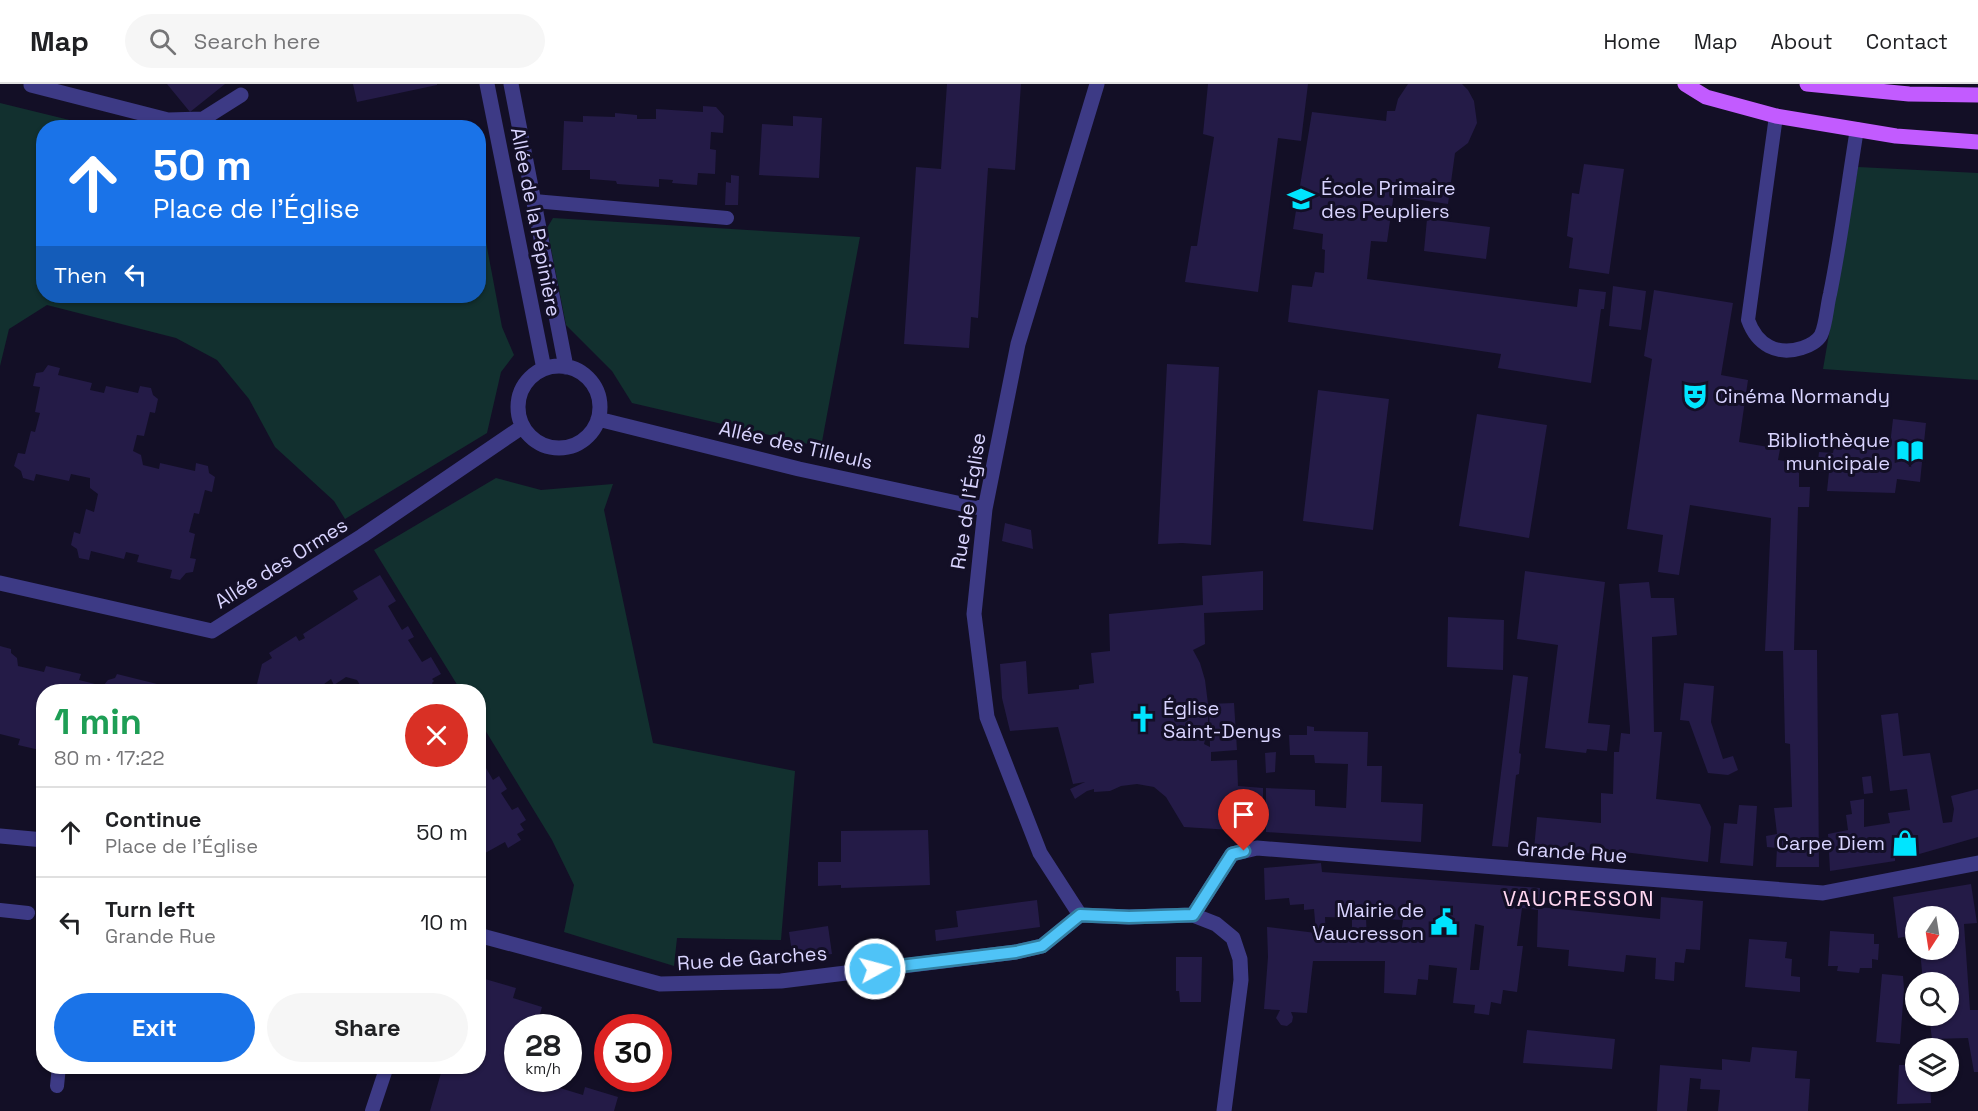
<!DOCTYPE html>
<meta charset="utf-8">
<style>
body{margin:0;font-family:"Space Grotesk",sans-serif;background:#f6f6f6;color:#202124;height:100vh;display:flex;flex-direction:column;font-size:22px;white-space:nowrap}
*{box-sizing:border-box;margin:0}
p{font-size:20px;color:#757577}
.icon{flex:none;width:33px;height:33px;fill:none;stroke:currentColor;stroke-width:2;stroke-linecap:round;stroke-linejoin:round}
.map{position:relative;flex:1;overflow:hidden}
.drawer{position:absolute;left:36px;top:600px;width:450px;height:390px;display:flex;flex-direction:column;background:#fff;border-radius:24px;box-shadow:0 2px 4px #0004}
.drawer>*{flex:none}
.top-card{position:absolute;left:36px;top:36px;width:450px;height:183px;border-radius:24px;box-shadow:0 2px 4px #0004;background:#1a73e8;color:#fff;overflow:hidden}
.needle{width:39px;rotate:192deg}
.controls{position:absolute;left:1905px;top:822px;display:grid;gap:12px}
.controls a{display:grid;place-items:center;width:54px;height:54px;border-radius:50%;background:#fff;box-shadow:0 2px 4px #0004;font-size:30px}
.speed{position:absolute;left:504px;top:930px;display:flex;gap:12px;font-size:30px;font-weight:700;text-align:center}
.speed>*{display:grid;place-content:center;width:78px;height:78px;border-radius:50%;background:#fff;box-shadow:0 2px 4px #0004;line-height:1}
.speed small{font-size:15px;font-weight:400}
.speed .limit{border:9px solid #d22;background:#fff;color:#111}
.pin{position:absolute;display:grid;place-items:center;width:51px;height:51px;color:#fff;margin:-62px -26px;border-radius:50% 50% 50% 0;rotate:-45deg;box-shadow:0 0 6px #0007}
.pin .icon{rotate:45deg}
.me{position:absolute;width:66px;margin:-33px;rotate:83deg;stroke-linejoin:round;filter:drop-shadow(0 0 4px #0008)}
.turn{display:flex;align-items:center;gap:21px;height:126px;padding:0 18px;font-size:27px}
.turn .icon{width:78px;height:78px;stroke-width:2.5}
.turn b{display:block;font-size:42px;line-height:51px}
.then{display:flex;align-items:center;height:57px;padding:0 18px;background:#0003;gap:12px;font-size:22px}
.round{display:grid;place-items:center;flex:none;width:63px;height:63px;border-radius:32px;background:#f6f6f6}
.head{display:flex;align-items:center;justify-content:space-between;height:102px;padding:0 18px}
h1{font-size:36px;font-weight:700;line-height:45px;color:#1e9e55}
.primary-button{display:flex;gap:12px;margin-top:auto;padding:12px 18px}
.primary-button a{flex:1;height:69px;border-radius:36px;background:#1a73e8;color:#fff;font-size:24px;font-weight:700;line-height:69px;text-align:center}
.primary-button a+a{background:#f6f6f6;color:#202124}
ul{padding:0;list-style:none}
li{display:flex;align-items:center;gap:18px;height:90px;padding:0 18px;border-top:2px solid #e0e0e0}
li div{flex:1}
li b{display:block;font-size:22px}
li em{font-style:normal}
header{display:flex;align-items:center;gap:36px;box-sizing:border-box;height:84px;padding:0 30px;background:#fff;border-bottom:2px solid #e0e0e0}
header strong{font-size:28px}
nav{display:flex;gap:33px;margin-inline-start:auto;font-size:21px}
.search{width:420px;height:54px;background:#f6f6f6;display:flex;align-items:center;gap:15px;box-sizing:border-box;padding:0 21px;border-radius:33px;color:#757577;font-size:22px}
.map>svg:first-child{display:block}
</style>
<header>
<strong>Map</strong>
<div class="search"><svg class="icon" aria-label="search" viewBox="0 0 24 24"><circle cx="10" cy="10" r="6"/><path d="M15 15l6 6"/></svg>Search here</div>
<nav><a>Home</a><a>Map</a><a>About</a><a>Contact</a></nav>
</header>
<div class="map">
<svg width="1978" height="1027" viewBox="0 0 1978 1027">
<rect width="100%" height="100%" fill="#130f26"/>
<path fill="#12302f" d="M0,19L98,43L44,44V212H478L479,121L502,243L514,271L501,288L487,349L345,435L334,417L275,363L249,315L217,276L176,254L47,221L9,245L0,282Z
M1858,83L1978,89V296L1823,285Z
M553,134L860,153L821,363L632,319L612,287L566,241L547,144Z
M496,394L541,406L613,400L604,426L653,659L795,687L781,856L677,854L674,882L564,848L574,801L552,756L479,636L478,608L461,607L374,466Z"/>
<path fill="#241b47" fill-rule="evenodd" d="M167,0H225L190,28Z
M353,0H437V1L357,18Z
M947,0H1021L1015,86L988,84L978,234L971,233L969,264L904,260L916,83L941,85Z
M1208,0H1308L1301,57L1278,54L1258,208L1185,198L1191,162H1197L1214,53L1203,50Z
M1408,0H1462L1468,6L1474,17L1477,39L1468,59L1455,69L1448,120L1402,113L1403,96L1396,95L1387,158L1371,157L1367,195L1577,223L1579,205L1606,208L1604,225H1601L1591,299L1498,284L1501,270L1288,238L1292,201L1312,203L1315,188L1324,189L1325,166L1322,165L1323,150L1293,145L1312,28L1386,37L1387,27H1395L1398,15Z
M703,22L716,23L724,32L723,49L711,48L710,65L716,66L715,90L698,89L697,101L672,99L673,96L659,95V103L617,100L616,97L590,95V86H562L564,37L583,38V32L615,33V29L637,31V35H656V25L703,28Z
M793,32L822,34L819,94L759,91L762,40L793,42Z
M1584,80L1624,85L1609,190L1569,184L1573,154L1567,152L1572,109L1579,110Z
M731,91L739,92L738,121H725L726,98L731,99Z
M1427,135L1490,143L1486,175L1424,167Z
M1613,202L1646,207L1641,246L1609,242Z
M1654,206L1733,219L1721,291L1748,296L1739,358L1780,365L1778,376L1799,379V403H1810L1809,423H1798L1794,566H1817L1819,783H1776L1777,764L1767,763L1766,752L1777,750L1774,724L1792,723L1790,660L1785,659L1783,567H1765L1771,434L1690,421L1679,491L1658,488L1663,451L1627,445L1652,275L1644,272Z
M1167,280L1219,283L1211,461L1182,459L1158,460Z
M48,281L60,284L58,291L92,299L90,306L104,309L106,302L138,309L140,302L151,304L153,311L158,315L155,329L150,328L144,352L137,351L133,367L141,371L143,381L159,385L160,379L195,387L196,379L208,382L209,389L215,393L212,408L205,406L199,430L194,429L189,448L195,450L190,474L196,475L193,488L186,489L180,496L170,494L172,486L137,478L139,471L126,468L124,475L91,467L89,476L79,474L77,465L71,461L74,448L80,450L86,425L94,428L98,410L90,404V394L71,390L69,397L36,390L34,397L23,394L21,387L14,382L18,369L25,370L31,347L35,348L40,329L35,328L40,303L33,302L36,289L43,288Z
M1318,306L1389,315L1373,446L1303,437Z
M1477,330L1547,341L1529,454L1459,442Z
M1893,335L1926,339L1920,398L1897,395L1895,409L1827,407L1829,388L1817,387L1819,368L1833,369L1834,363L1841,364L1842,355L1890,361Z
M1005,439L1031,446L1033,465L1002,457Z
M1263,487V526L1204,529L1205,560L1193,566L1200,579L1205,596L1208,620L1234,619L1237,666L1211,668V677L1237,676L1238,702L1263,704V748L1184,743L1166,713L1154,703L1137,700L1121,702L1110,707L1094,708V705L1087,707L1075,715L1070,705L1085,698L1073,700L1058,643L1010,647L1002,614L1000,580L1026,577L1028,610L1079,605V601L1094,599L1091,569L1110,567L1109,530L1203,521L1202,492ZM1208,626H1209L1210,663L1204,660L1208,644Z
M1525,487L1605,498L1588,639L1610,641L1607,667L1587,665L1586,669L1545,664L1558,561L1517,555Z
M380,491L396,517L388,522L402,546L408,542L414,553L408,556L422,578L431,573L441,590L432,595L434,597L432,599L437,608H364L357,596L346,593L334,601L331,595L313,608H253L255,600H257L262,580L272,574L269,569L296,552L299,557L305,554L303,550L358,515L353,507Z
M1649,498L1651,514H1674L1677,551L1652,553L1654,648H1662L1656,715L1700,720L1711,743L1708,778L1598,765V770L1534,765L1537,733L1601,739V709L1613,710L1614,668H1619L1621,649L1630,650V645L1619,500Z
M1448,533L1504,536L1503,586L1447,583Z
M0,562L11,565V569L17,574L18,582L44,588L46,582L81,590L79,596L103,602L108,596L115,594L117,590L161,601L159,608H44V667L18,661L20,655L0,650Z
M1513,591L1528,593L1519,669L1521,670L1519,690L1516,691L1508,763L1492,762Z
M1684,599L1714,602L1711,638L1723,675L1733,672L1738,686L1728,691L1708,689L1689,637L1680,636Z
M1898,629L1903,672L1930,669L1943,739L1952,738L1954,725L1951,712L1978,705V753L1916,771L1895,774V777L1830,787L1828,750L1848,746L1846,731L1852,730L1850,717L1864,715V743L1890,739L1888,729L1910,726L1907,705L1890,707L1881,631Z
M1307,642L1314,643V647L1368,648L1367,682H1382L1381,718L1423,720L1421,758L1266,748V704L1315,706V722L1346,724L1348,680L1315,679L1314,671H1290L1289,651H1307Z
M1276,668L1275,688L1266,689L1265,669Z
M478,683L481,687L486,684L493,696L499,692L507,705L501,709L512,726L518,723L526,736L520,740L524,746L517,750L521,756L508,764L505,758L478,773Z
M1871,692L1873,709L1864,710L1862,693Z
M1739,721L1757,722L1753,782L1720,779L1724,739L1737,740Z
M928,746L930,801L841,804V801L818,802V778H841V747Z
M1321,779L1322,788L1540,804L1539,823L1660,835L1661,813L1703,817L1700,866L1686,865L1684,879L1675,878L1674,897L1655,895L1656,874L1626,871L1624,888L1568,882L1569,866L1537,863L1538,826L1522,824L1517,862H1523L1517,908L1503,906L1501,920L1491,918L1489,931L1474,929L1475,921L1453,919L1457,884L1429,881L1428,896L1418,895L1416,911L1384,909L1385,877H1313L1307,929L1291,928L1293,933L1292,938L1287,942L1281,941L1276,934L1280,926L1264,925L1268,873L1267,843L1316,849L1314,825L1304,826V820L1290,821L1289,814L1265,816L1264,784ZM1325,833L1352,834V847L1341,846V857L1326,858ZM1366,834L1403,836L1400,857L1367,856ZM1475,840L1484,842L1479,886H1470Z
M1971,800L1977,839L1964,840L1970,926H1978V988H1974L1968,954L1932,955L1929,932H1948V898H1923L1920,866H1948V832H1916V851L1898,854L1893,813Z
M1037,816L1040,843L936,857L935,846L958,843L956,827Z
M828,842L832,870L793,875L789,848Z
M1830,847L1874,850V860H1879L1878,876L1872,875V884H1860L1859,889L1837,887L1838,882H1828Z
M1749,855L1787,858L1785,874L1792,875L1791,892L1800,893V908L1745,903Z
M1176,873H1202L1201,918H1180L1179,907H1176Z
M1882,890L1903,892L1904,905L1900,960L1876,958Z
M478,893L516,904L513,914L542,923L536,944H518V994H527L583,1011L585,1003L618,1013L614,1027H430L443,982H478Z
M1527,946L1615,955L1612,985L1523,979Z
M1752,963L1797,967L1795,994L1810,995L1808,1027H1718L1720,1006L1700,1005L1701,995L1690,994L1687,1027H1657L1660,981L1722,986V975L1750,978Z
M1899,981H1916V998H1930L1931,1019L1897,1020Z
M144,982H197V990L144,984Z"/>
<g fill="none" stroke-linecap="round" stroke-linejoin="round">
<path stroke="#3d3a85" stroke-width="14" d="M1776,32L1748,236C1757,261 1777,272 1802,264C1809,262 1818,257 1821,251C1826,241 1827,221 1830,210C1841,156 1848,100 1857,45
M534,117L727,134
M0,826L28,829
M57,1002L59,982
M372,1027L387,982"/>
<path stroke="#3d3a85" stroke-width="15" d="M487,0L544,285
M511,0L566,283
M31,1L168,36L203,35L241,11
M518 323a41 41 0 1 1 82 0a41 41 0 1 1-82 0Z
M598,335L799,385L985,425
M0,499L212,547L362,452L522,343
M0,752L44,756
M1080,831L1040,769L987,633L974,530L985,425L1018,260L1097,0
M1193,831L1232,770L1257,764L1823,809L1978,779
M478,851L660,900L781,897L1016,868L1042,862L1080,831L1129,833L1193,831L1216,840L1233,854L1240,875L1241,896L1224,1027"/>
<path stroke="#c25bff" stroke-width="15" d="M1685,0L1706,13L1776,32L1896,52L1978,58
M1807,0L1909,10L1978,11"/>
</g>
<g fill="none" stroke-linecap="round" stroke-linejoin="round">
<defs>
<path id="route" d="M875,885L1016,868L1042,862L1080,831L1129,833L1193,831L1232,770L1244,767"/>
</defs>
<use href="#route" stroke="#337fa1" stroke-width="15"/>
<use href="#route" stroke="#4fc3f7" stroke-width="10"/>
</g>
<defs>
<symbol id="school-bare" viewBox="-9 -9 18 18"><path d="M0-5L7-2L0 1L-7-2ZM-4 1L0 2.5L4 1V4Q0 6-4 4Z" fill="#00e5ff" stroke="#130f26" stroke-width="2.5" paint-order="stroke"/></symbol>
<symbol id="theatre-bare" viewBox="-9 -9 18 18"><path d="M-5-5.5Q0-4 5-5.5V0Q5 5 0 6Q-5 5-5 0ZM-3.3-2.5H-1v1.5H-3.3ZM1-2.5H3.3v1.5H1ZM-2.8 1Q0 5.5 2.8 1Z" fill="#00e5ff" stroke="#130f26" stroke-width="2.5" paint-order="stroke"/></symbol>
<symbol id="library-bare" viewBox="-9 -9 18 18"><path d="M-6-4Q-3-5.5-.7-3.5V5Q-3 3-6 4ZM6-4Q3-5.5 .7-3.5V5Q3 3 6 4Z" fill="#00e5ff" stroke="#130f26" stroke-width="2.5" paint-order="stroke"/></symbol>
<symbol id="church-bare" viewBox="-9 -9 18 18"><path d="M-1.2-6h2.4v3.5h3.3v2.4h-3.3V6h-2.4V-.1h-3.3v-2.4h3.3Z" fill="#00e5ff" stroke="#130f26" stroke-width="2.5" paint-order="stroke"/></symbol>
<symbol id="shop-bare" viewBox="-9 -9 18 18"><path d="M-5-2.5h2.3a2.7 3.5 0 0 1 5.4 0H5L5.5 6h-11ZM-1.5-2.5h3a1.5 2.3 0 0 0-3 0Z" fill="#00e5ff" stroke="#130f26" stroke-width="2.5" paint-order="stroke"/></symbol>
<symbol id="civic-bare" viewBox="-9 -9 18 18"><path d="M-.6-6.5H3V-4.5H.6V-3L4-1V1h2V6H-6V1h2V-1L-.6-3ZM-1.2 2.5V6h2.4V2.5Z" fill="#00e5ff" stroke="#130f26" stroke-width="2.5" paint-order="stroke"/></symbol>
</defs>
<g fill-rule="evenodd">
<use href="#school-bare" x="1282" y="96" width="38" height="38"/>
<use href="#theatre-bare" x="1676" y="293" width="38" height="38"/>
<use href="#library-bare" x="1891" y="348" width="38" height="38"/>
<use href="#church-bare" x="1124" y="616" width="38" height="38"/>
<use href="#shop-bare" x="1886" y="740" width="38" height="38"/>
<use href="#civic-bare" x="1425" y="819" width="38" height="38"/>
</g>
<g text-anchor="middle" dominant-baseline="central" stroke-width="6" stroke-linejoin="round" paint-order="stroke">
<g font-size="20" fill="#d9d4ff" stroke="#130f26" text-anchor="start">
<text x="1321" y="104">École Primaire<tspan x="1321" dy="23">des Peupliers</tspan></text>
<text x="1715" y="312">Cinéma Normandy</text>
<text x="1890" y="356" text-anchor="end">Bibliothèque<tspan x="1890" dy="23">municipale</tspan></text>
<text x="1163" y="624">Église<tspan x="1163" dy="23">Saint-Denys</tspan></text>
<text x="1885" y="759" text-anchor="end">Carpe Diem</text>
<text x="1424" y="826" text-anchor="end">Mairie de<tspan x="1424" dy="23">Vaucresson</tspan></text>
</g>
<g font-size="20" fill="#d9d4ff" stroke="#130f26">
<text transform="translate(536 138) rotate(79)">Allée de la Pépinière</text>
<text transform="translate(796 361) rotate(13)">Allée des Tilleuls</text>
<text transform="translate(968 417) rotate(-81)">Rue de l'Église</text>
<text transform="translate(281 479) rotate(-32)">Allée des Ormes</text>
<text transform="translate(1572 768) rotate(4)">Grande Rue</text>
<text transform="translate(752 874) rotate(-4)">Rue de Garches</text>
</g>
<g font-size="22" letter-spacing="1.5" fill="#ffd6f0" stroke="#130f26">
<text x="1579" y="814">VAUCRESSON</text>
</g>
</g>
</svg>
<div class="controls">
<a><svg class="needle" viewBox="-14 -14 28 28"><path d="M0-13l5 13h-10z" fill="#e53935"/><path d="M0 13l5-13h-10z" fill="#757577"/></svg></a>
<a><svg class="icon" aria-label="search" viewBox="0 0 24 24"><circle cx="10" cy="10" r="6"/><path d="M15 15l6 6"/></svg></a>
<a><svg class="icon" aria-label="layers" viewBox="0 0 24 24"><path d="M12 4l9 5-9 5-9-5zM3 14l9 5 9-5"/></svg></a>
</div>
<div class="speed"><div>28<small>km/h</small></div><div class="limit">30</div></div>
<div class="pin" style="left:1244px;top:767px;background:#d93025"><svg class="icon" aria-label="arrive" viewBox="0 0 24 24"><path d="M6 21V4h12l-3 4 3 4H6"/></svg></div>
<svg class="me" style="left:875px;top:885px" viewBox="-20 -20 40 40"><circle r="17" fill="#4fc3f7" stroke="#fff" stroke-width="3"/><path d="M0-11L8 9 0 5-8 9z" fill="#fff"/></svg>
<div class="top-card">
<div class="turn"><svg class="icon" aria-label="ahead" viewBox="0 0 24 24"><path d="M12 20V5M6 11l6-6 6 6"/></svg><div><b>50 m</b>Place de l'Église</div></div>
<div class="then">Then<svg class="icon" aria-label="left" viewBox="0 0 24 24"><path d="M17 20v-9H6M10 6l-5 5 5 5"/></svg></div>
</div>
<section class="drawer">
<div class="head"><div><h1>1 min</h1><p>80 m · 17:22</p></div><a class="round" style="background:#d93025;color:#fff"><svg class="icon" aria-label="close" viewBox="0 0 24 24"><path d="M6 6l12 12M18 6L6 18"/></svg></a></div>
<ul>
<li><svg class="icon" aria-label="ahead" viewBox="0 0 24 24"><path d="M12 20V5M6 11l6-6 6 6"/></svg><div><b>Continue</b><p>Place de l'Église</p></div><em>50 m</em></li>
<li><svg class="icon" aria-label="left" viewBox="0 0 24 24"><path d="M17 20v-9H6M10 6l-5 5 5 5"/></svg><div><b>Turn left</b><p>Grande Rue</p></div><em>10 m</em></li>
</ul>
<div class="primary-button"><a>Exit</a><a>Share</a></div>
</section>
</div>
